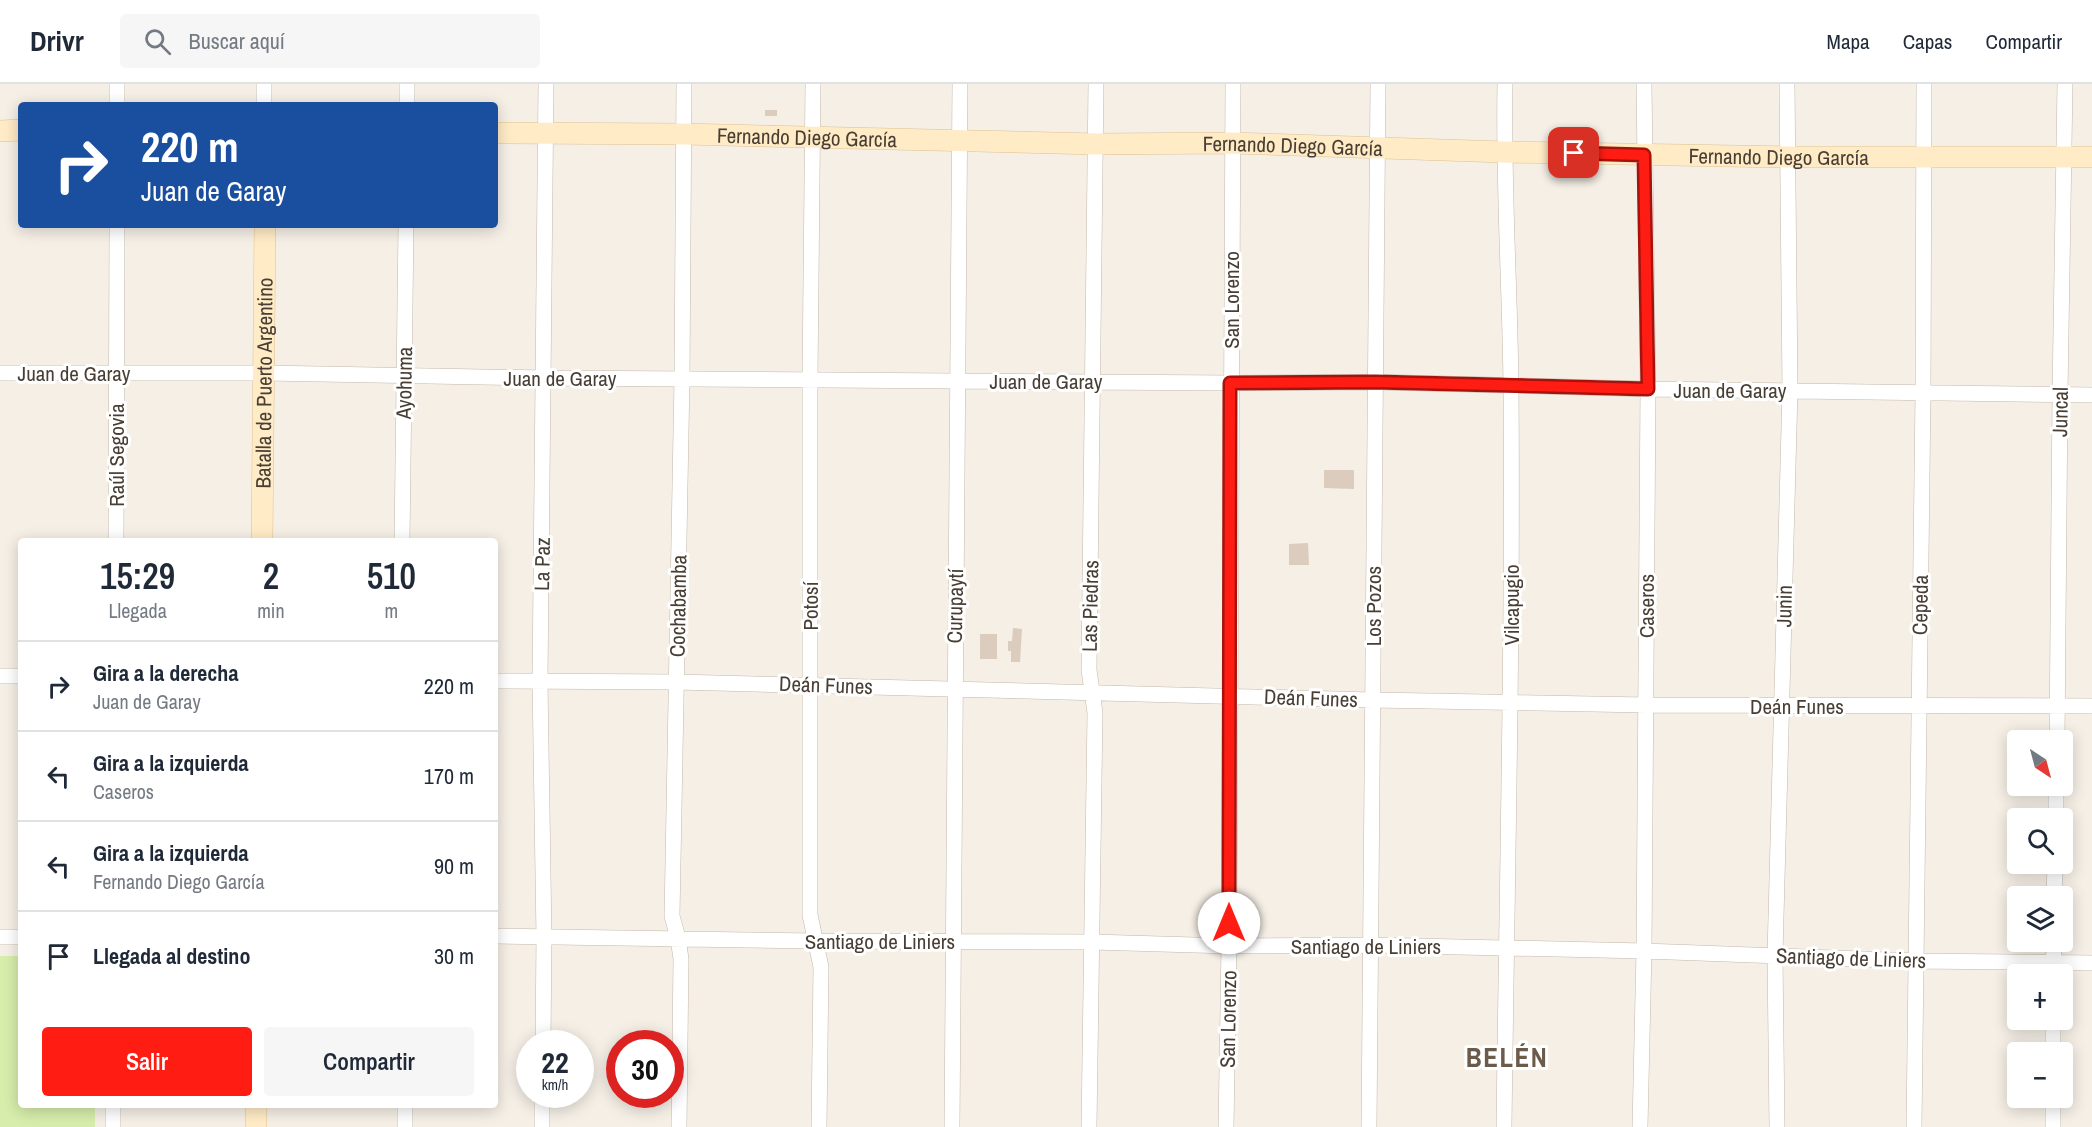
<!DOCTYPE html>
<html lang="es">
<meta charset="utf-8">
<style>
body{margin:0;font-family:"Archivo Narrow",sans-serif;background:#f6f6f7;color:#1f2937;height:100vh;display:flex;flex-direction:column;font-size:22px;white-space:nowrap}
*{box-sizing:border-box;margin:0}
p{font-size:20px;color:#747a83}
.icon{flex:none;width:33px;height:33px;fill:none;stroke:currentColor;stroke-width:2;stroke-linecap:round;stroke-linejoin:round}
.map{position:relative;flex:1;overflow:hidden}
.drawer{position:absolute;left:18px;top:454px;width:480px;height:570px;display:flex;flex-direction:column;background:#fff;border-radius:6px;box-shadow:0 3px 15px #0003}
.drawer>*{flex:none}
.hud{position:absolute;left:18px;top:18px;width:480px;height:126px;border-radius:6px;box-shadow:0 3px 15px #0003;background:#1a4fa0;color:#fff;overflow:hidden}
.needle{width:39px;rotate:144deg}
.controls{position:absolute;left:2007px;top:646px;display:grid;gap:12px}
.controls a{display:grid;place-items:center;width:66px;height:66px;border-radius:6px;background:#fff;box-shadow:0 3px 15px #0003;font-size:30px}
.speed{position:absolute;left:516px;top:946px;display:flex;gap:12px;font-size:30px;font-weight:700;text-align:center}
.speed>*{display:grid;place-content:center;width:78px;height:78px;border-radius:50%;background:#fff;box-shadow:0 3px 15px #0003;line-height:1}
.speed small{font-size:15px;font-weight:400}
.speed .limit{border:9px solid #d22;background:#fff;color:#111}
.pin{position:absolute;display:grid;place-items:center;width:51px;height:51px;color:#fff;margin:-26px;border-radius:12px;box-shadow:0 3px 9px #0006}
.me{position:absolute;width:66px;margin:-33px;rotate:0deg;stroke-linejoin:round;filter:drop-shadow(0 0 4px #0008)}
.turn{display:flex;align-items:center;gap:21px;height:126px;padding:0 24px;font-size:27px}
.turn .icon{width:78px;height:78px;stroke-width:2.5}
.turn b{display:block;font-size:42px;line-height:51px}
.eta{display:flex;justify-content:space-evenly;align-items:center;height:102px;text-align:center}
.eta b{font-size:36px;font-weight:600;line-height:42px}
.primary-button{display:flex;gap:12px;margin-top:auto;padding:12px 24px}
.primary-button a{flex:1;height:69px;border-radius:6px;background:#ff1d13;color:#fff;font-size:24px;font-weight:600;line-height:69px;text-align:center}
.primary-button a+a{background:#f6f6f7;color:#1f2937}
ul{padding:0;list-style:none}
li{display:flex;align-items:center;gap:18px;height:90px;padding:0 24px;border-top:2px solid #e0e1e3}
li div{flex:1}
li b{display:block;font-size:22px}
li em{font-style:normal}
header{display:flex;align-items:center;gap:36px;box-sizing:border-box;height:84px;padding:0 30px;background:#fff;border-bottom:2px solid #e0e1e3}
header strong{font-size:28px}
nav{display:flex;gap:33px;margin-inline-start:auto;font-size:21px}
.search{width:420px;height:54px;background:#f6f6f7;display:flex;align-items:center;gap:15px;box-sizing:border-box;padding:0 21px;border-radius:6px;color:#747a83;font-size:22px}
.map>svg:first-child{display:block}
</style>
<header>
<strong>Drivr</strong>
<div class="search"><svg class="icon" aria-label="search" viewBox="0 0 24 24"><circle cx="10" cy="10" r="6"/><path d="M15 15l6 6"/></svg>Buscar aquí</div>
<nav><a>Mapa</a><a>Capas</a><a>Compartir</a></nav>
</header>
<div class="map">
<svg width="2092" height="1043" viewBox="0 0 2092 1043">
<rect width="100%" height="100%" fill="#f5efe6"/>
<path fill="#d6edab" d="M0,872H21V1022H95V1043H0Z"/>
<path fill="#dbccbd" d="M765,26H777V32H765Z
M1324,386H1354V405L1324,404Z
M1308,459L1309,481H1289V460Z
M1013,544L1022,545L1020,578H1011V567H1008V557H1012Z
M980,550H997V575H980Z"/>
<g fill="none" stroke-linecap="round" stroke-linejoin="round">
<defs>
<path id="minor" d="M117,0V21
M264,0V21
M813,0L810,295V831L821,883L819,1043
M407,21V0
M0,289H265L544,294L1230,299L1375,298L1648,305L2092,311
M116,458L117,141
M402,458L406,141
M0,592H21
M495,597L676,598L1373,616L1646,621L2092,622
M2057,657L2060,310L2065,0
M2056,735V702
M2054,813L2055,780
M495,852L815,857L1092,858L1229,862L1371,861L1644,867L1917,877L2092,879
M0,853H21
M2053,891L2054,858
M543,960L544,854L540,597L546,0
M2053,969V936
M113,1043V1022
M405,1043V1022
M542,1043V1011
M679,1043L681,875L678,854L672,832L682,294L684,0
M952,1043L960,0
M1089,1043L1095,629L1089,586L1096,0
M1226,1043L1229,862L1233,0
M1369,1043L1378,0
M1504,1043C1507,797 1513,550 1511,304C1510,203 1503,101 1505,0
M1640,1043L1644,867L1648,305L1644,0
M1777,1043L1775,871L1790,306L1787,0
M1914,1043L1923,309L1924,0
M2053,1043V1014"/>
<g id="secondary">
<path d="M0,47L21,46"/>
<path id="s1" d="M495,49L684,50L1096,60L1232,59L1504,68L1787,73H2092"/>
<path id="s2" d="M262,458L265,141"/>
<path d="M256,1043V1022"/>
</g>
</defs>
<use href="#minor" stroke="#c4b8ab" stroke-width="16"/>
<use href="#secondary" stroke="#ddc293" stroke-width="22"/>
<use href="#minor" stroke="#fff" stroke-width="15"/>
<use href="#secondary" stroke="#ffebc6" stroke-width="21"/>
</g>
<g fill="none" stroke-linecap="round" stroke-linejoin="round">
<defs>
<path id="route" d="M1229,839L1230,299L1375,298L1648,305L1644,71L1574,69"/>
</defs>
<use href="#route" stroke="#a6130c" stroke-width="15"/>
<use href="#route" stroke="#ff1d13" stroke-width="10"/>
</g>
<g text-anchor="middle" dominant-baseline="central" stroke-width="6" stroke-linejoin="round" paint-order="stroke">
<g font-size="21" fill="#483e34" stroke="#fff">
<text stroke="none"><textPath href="#s1" startOffset="312">Fernando Diego García</textPath></text>
<text stroke="none"><textPath href="#s1" startOffset="798">Fernando Diego García</textPath></text>
<text stroke="none"><textPath href="#s1" startOffset="1284">Fernando Diego García</textPath></text>
<text transform="translate(1231 216) rotate(-90)">San Lorenzo</text>
<text x="74" y="289">Juan de Garay</text>
<text x="560" y="294">Juan de Garay</text>
<text x="1046" y="297">Juan de Garay</text>
<text stroke="none"><textPath href="#s2" startOffset="159">Batalla de Puerto Argentino</textPath></text>
<text transform="translate(404 299) rotate(-89)">Ayohuma</text>
<text x="1730" y="306">Juan de Garay</text>
<text transform="translate(2060 328) rotate(-89)">Juncal</text>
<text transform="translate(116 371) rotate(-90)">Raúl Segovia</text>
<text transform="translate(542 480) rotate(-89)">La Paz</text>
<text transform="translate(1511 521) rotate(-90)">Vilcapugio</text>
<text transform="translate(1920 521) rotate(-89)">Cepeda</text>
<text transform="translate(678 522) rotate(-89)">Cochabamba</text>
<text transform="translate(810 522) rotate(-90)">Potosí</text>
<text transform="translate(955 522) rotate(-89)">Curupaytí</text>
<text transform="translate(1090 522) rotate(-89)">Las Piedras</text>
<text transform="translate(1373 522) rotate(-90)">Los Pozos</text>
<text transform="translate(1646 522) rotate(-90)">Caseros</text>
<text transform="translate(1784 522) rotate(-89)">Junin</text>
<text transform="translate(826 601) rotate(2)">Deán Funes</text>
<text transform="translate(1311 614) rotate(2)">Deán Funes</text>
<text x="1797" y="622">Deán Funes</text>
<text x="880" y="857">Santiago de Liniers</text>
<text x="1366" y="862">Santiago de Liniers</text>
<text transform="translate(1851 874) rotate(2)">Santiago de Liniers</text>
<text transform="translate(1228 935) rotate(-89)">San Lorenzo</text>
</g>
<g font-size="27" font-weight="bold" letter-spacing="1.5" fill="#6c5b4b" stroke="#fff">
<text x="1507" y="973">BELÉN</text>
</g>
</g>
</svg>
<div class="controls">
<a><svg class="needle" viewBox="-14 -14 28 28"><path d="M0-13l5 13h-10z" fill="#e53935"/><path d="M0 13l5-13h-10z" fill="#747a83"/></svg></a>
<a><svg class="icon" aria-label="search" viewBox="0 0 24 24"><circle cx="10" cy="10" r="6"/><path d="M15 15l6 6"/></svg></a>
<a><svg class="icon" aria-label="layers" viewBox="0 0 24 24"><path d="M12 4l9 5-9 5-9-5zM3 14l9 5 9-5"/></svg></a>
<a>+</a>
<a>−</a>
</div>
<div class="speed"><div>22<small>km/h</small></div><div class="limit">30</div></div>
<div class="pin" style="left:1574px;top:69px;background:#d93025"><svg class="icon" aria-label="arrive" viewBox="0 0 24 24"><path d="M6 21V4h12l-3 4 3 4H6"/></svg></div>
<svg class="me" style="left:1229px;top:839px" viewBox="-20 -20 40 40"><circle r="19" fill="#fff"/><path d="M0-13L10 11 0 6-10 11z" fill="#ff1d13"/></svg>
<div class="hud">
<div class="turn"><svg class="icon" aria-label="right" viewBox="0 0 24 24"><path d="M7 20v-9h11M14 6l5 5-5 5"/></svg><div><b>220 m</b>Juan de Garay</div></div>
</div>
<section class="drawer">
<div class="eta">
<div><b>15:29</b><p>Llegada</p></div>
<div><b>2</b><p>min</p></div>
<div><b>510</b><p>m</p></div>
</div>
<ul>
<li><svg class="icon" aria-label="right" viewBox="0 0 24 24"><path d="M7 20v-9h11M14 6l5 5-5 5"/></svg><div><b>Gira a la derecha</b><p>Juan de Garay</p></div><em>220 m</em></li>
<li><svg class="icon" aria-label="left" viewBox="0 0 24 24"><path d="M17 20v-9H6M10 6l-5 5 5 5"/></svg><div><b>Gira a la izquierda</b><p>Caseros</p></div><em>170 m</em></li>
<li><svg class="icon" aria-label="left" viewBox="0 0 24 24"><path d="M17 20v-9H6M10 6l-5 5 5 5"/></svg><div><b>Gira a la izquierda</b><p>Fernando Diego García</p></div><em>90 m</em></li>
<li><svg class="icon" aria-label="arrive" viewBox="0 0 24 24"><path d="M6 21V4h12l-3 4 3 4H6"/></svg><div><b>Llegada al destino</b></div><em>30 m</em></li>
</ul>
<div class="primary-button"><a>Salir</a><a>Compartir</a></div>
</section>
</div>
